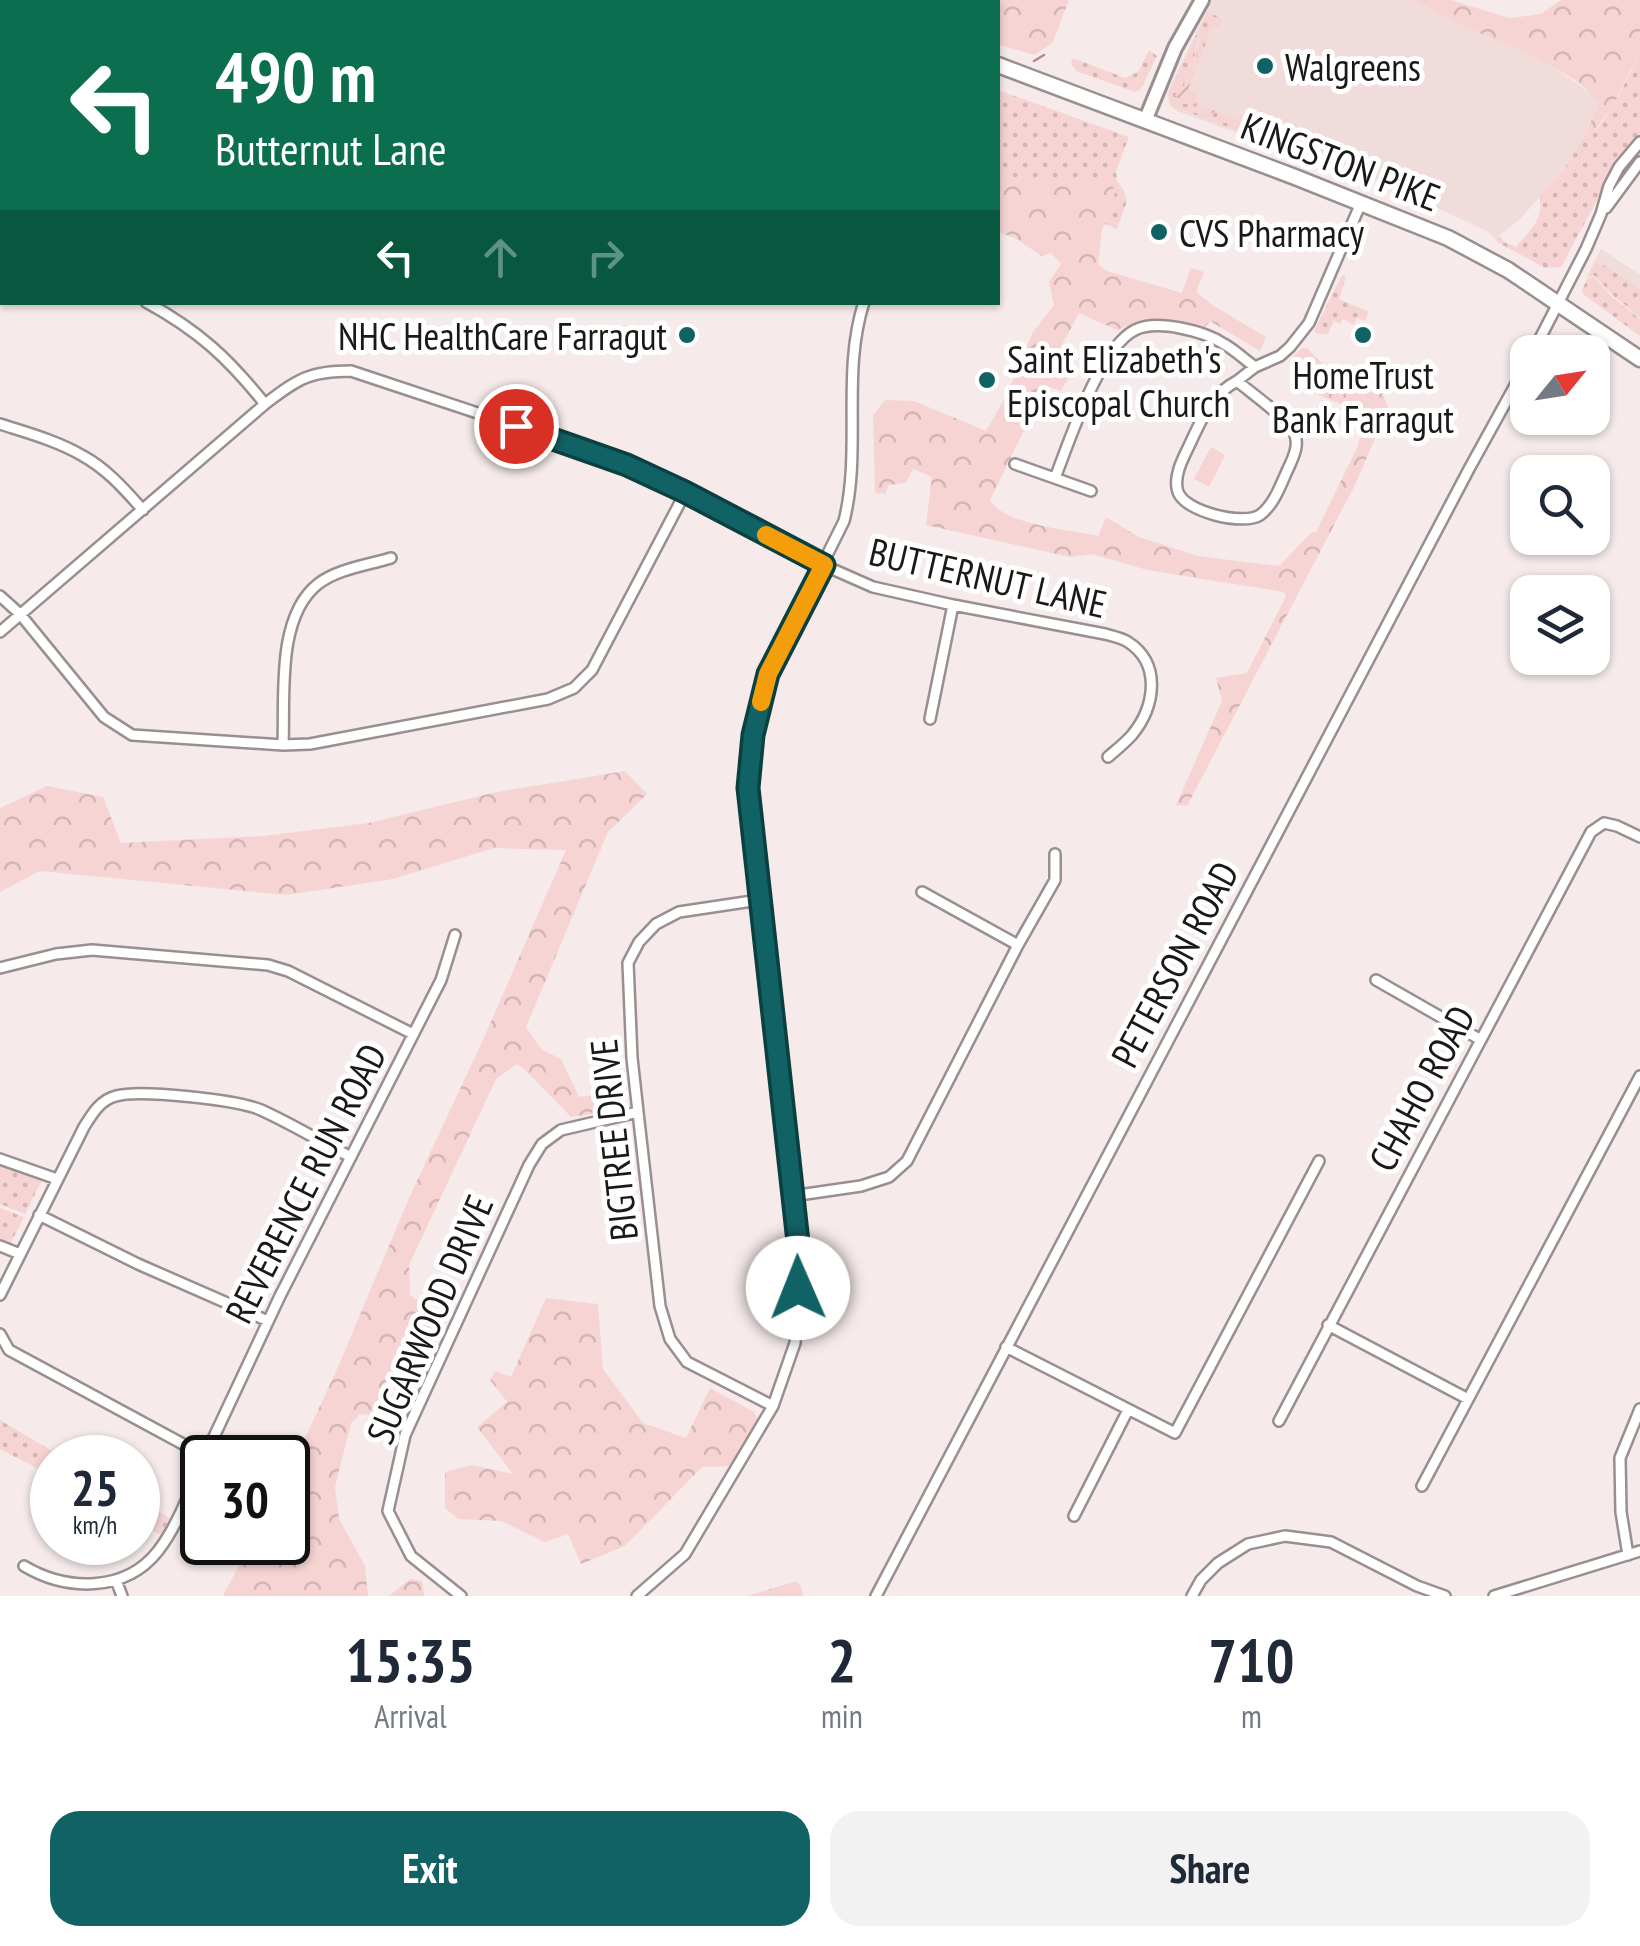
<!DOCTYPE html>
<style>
body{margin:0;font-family:"PT Sans Narrow",sans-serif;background:#f2f2f3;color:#1f2937;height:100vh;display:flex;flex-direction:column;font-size:38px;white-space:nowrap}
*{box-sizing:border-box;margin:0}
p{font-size:32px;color:#747a83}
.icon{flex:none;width:55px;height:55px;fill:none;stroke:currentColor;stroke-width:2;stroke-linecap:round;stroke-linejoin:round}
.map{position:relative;height:1596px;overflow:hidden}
.sheet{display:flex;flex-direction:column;background:#fff;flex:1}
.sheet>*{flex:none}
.banner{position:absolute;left:0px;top:0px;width:1000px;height:305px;box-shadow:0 2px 8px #0004;background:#0b6e4f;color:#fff;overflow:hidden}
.needle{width:65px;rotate:60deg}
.controls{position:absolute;left:1510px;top:335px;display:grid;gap:20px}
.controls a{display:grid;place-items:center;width:100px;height:100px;border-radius:20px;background:#fff;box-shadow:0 2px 8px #0004;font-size:50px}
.speed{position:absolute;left:30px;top:1435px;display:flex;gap:20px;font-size:50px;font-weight:700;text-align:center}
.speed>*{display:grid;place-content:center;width:130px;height:130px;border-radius:50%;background:#fff;box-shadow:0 2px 8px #0004;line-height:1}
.speed small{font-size:25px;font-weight:400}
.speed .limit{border:5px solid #111;border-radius:15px;background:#fff;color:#111}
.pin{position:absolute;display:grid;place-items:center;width:85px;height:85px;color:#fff;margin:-42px;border:5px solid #fff;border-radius:50%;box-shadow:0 2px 10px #0007}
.me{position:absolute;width:110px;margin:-55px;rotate:359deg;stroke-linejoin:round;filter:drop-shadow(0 0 8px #0008)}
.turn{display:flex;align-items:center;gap:35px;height:210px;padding:0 50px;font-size:45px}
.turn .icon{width:130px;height:130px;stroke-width:2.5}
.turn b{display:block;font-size:70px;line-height:85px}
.lanes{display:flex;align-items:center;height:95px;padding:0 50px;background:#0003;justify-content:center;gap:50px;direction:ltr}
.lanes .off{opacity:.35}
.eta{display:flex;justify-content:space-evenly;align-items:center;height:170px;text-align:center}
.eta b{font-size:60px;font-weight:700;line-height:70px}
.action{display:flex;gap:20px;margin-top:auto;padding:20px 50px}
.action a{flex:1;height:115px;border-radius:30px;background:#116264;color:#fff;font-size:40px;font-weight:700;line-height:115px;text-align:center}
.action a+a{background:#f2f2f3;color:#1f2937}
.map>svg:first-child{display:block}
</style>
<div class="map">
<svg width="1640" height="1596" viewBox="0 0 1640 1596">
<defs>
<pattern id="grass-dots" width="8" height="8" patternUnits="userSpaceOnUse" patternTransform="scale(2.5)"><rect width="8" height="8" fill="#f7d4d4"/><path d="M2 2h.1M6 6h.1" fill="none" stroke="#d3b5b5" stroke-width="1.8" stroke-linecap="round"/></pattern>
<pattern id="forest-crowns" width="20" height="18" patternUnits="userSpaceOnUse" patternTransform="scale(2.5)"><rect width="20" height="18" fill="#f7d4d4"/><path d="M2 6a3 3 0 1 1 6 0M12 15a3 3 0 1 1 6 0" fill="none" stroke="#d3b5b5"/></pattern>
<pattern id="garden-furrows" width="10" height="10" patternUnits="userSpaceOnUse" patternTransform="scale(2.5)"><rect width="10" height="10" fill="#f7d4d4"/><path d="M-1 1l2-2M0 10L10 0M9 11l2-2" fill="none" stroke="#d3b5b5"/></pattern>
</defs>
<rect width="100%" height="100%" fill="#f6eaea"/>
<path fill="#f1dcdc" d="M1212,0H1414L1478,32L1544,60L1594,96L1598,105L1586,133L1563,171L1519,220L1495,239L1487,231L1377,180L1278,148L1177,111L1170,106L1167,93Z
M1601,249L1640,275V318L1612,295L1595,277L1586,278Z"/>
<path fill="url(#grass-dots)" d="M0,0H150L149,2H2V169L0,168Z
M318,0H772L777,2H322Z
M1207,13L1220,17L1222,24L1219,28L1212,26L1197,67L1194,66L1201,35L1198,33Z
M1196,35L1198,36L1192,69L1195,71L1194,74L1189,73L1183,88L1176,98L1182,104L1191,103L1213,113L1215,111L1292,139L1296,132H1298L1292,151L1172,106L1169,93Z
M1149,50L1157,56L1141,89L1135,92L1076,71L1071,63L1073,58L1125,78L1138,72Z
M1640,50V137L1617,163L1561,267L1545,268L1499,243L1495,239L1500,236L1504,242L1516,247C1530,230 1545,219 1539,196L1563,171L1586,133L1592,134C1614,111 1627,79 1640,50Z
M998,90L1129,137L1116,171L1117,181L1124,191L1127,201L1117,229L1105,224L1116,205L1022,178L998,175Z
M1595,263L1603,265L1640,289V316L1615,297L1594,275L1588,276Z
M1342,275L1346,277L1339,299L1369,312L1365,321L1357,318L1354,325L1343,319L1340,324L1334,321L1328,334H1318L1314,331Z
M1594,277L1611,296L1640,319V336L1583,294L1582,290L1587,279Z
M0,1163L42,1180L25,1214L0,1204Z
M0,1208L24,1217L10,1244L0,1242Z
M0,1420L62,1457L52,1458V1476L0,1449Z
M138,1500L170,1518L161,1535L138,1522Z"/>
<path fill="url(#forest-crowns)" d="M986,0H1069L1053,42L1035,55L998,45V2H985Z
M1414,0H1451L1509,18L1541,14L1561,0H1640V50L1613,106L1592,134L1586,133L1598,105C1584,73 1509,47 1478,32C1456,22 1435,11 1414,0Z
M998,175L1022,178L1112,179L1116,205L1102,229L1098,264L1107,271L1182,293L1191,268L1204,272L1196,292L1214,306L1266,337L1260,351L1210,321L1204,328C1168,319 1152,315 1117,330L1079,313L1054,360L1072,372L1061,391L1046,386L990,500C1004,525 1070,530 1098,536L1106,517L1139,537L1198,556L1279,566L1312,532H1316L1356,450L1368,416L1312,392L1289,361L1302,348H1307L1323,364L1382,392L1389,410L1383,420L1355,485L1187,806L1176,805L1222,701L1216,678L1247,673L1286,596L1284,592L1147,570L1092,554L1070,557L926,525L932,477L913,469L906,483L889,485L885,494L875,493L873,415L885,400L914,401L986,431L1007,394L1033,332L1054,305L1049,282L1061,264L1051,253L1042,256L1015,238L998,232Z
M625,771L647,794L608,832L526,1027L541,1049L561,1059L579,1097L624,1091L626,1109L571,1117L525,1070L517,1064L496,1079L409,1265L410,1295L446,1320L396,1418L360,1414L351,1423L335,1487L339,1519L365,1566L368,1596H223L251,1543L288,1542V1475L338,1367L409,1198L482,1042L566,850L494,848L393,879L286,895L40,871L0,892V808L47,786L103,797L121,843L263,836L369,823L492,793Z
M546,1298L598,1304L603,1369L643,1423L686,1438L710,1388L754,1412L758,1420L735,1466L702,1467L625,1546L581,1564L568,1534L545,1542L501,1521L458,1519L445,1508V1472L472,1465L513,1474L477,1427L507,1402L490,1380L495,1371L511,1377Z
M410,1579L422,1581L424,1596H389Z
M796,1581L801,1586L803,1596H747Z"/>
<path fill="url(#garden-furrows)" d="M1190,72L1194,74L1188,89L1198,94L1195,103L1215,111L1213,113L1196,109L1191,103L1182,104L1175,95L1183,88Z"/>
<path fill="#f7d4d4" d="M1211,447L1225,455L1209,487L1194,479Z"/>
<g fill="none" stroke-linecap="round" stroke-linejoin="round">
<path stroke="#ba8586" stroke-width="2.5" d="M1034,61L1044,55
M1562,346V352"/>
<defs>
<path id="street" d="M510,2V0
M1606,208L1640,162
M0,253L2,254
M1533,352L1586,249L1601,214L1609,186L1619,167L1640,142
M1237,381C1250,392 1288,419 1294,432C1300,445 1293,458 1288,469C1281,484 1274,505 1260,515C1244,526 1185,512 1178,492C1173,478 1182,460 1188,448C1201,421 1210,395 1237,381Z
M1237,381L1255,367L1280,356L1290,347L1309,323L1361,203
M265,404C298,379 309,371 351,371L583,448L627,465L685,493L823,565L873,587L953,605L1105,634C1112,636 1122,638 1128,642C1162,664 1155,707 1132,735C1125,743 1116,750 1108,757
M0,424C28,433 58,441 83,456C107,469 125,490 143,510
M1015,464L1091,491
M1055,478C1069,442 1100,347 1135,330C1157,319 1204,331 1224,344C1235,350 1245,360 1255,367
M0,596L20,614L104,717L132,735L283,745L310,744L548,699L574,688L592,670L685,493
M0,632L265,404C228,358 199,331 146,302
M930,719L953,605
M283,745C285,696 276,617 318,584C337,569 368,565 391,558
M922,892L1018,945
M759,900L679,912L656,924L639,942L628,963L632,1058L638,1112L660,1306L670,1339L687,1362L773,1406
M0,968L56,954L92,950L268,965L288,971L413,1034
M1376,980L1481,1040
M0,1159L57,1179
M792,1196L861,1186L889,1177L907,1161L1018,945L1055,880V854
M39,1215L138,1264L268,1321
M0,1246L20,1254
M0,1295L84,1127C92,1114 100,1100 116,1096C140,1089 238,1100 261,1110C292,1124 321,1142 351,1157
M1328,1325L1468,1399
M0,1334L9,1350L205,1456
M1006,1347L1175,1433L1319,1161
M1279,1421L1591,832L1604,823L1617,826L1640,837
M204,1458L280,1296L441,980L455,935
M1422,1486L1640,1076
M1074,1516L1128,1410
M1628,1555L1621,1512L1620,1458L1640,1409
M24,1566C66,1591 125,1593 158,1551C178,1525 190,1491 202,1461
M116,1580L122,1596
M461,1596L411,1556L388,1511L405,1435L529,1165L542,1144L561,1130L638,1112
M637,1596L685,1554L773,1406L795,1343L800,1260L748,788L753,735L768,674L844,521C862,450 841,373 864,302
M876,1596L1469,469L1528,362
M1192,1596L1201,1580L1218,1563L1248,1544L1285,1536L1331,1542L1417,1586L1445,1596
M1494,1596L1640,1551"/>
<path id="secondary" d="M1145,121L1175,48L1202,0"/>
<path id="primary" d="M822,0L829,2
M998,65L1295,177L1448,238L1508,270L1640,359"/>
</defs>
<use href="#street" stroke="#9a8f8f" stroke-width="14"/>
<use href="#secondary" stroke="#9a8f8f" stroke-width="18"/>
<use href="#primary" stroke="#9a8f8f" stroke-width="19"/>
<use href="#street" stroke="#fff" stroke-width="9"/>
<use href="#secondary" stroke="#fff" stroke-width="12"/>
<use href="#primary" stroke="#fff" stroke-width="14"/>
</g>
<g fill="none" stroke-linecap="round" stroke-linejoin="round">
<defs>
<path id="route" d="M516,426L627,465L685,492L824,565L768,674L753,735L748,788L800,1260L798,1288"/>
</defs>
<use href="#route" stroke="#0b4041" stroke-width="25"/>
<use href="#route" stroke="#116264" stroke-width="18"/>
<path stroke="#f59e0b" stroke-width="18" d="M761,702L768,674L824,565L766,535"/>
</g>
<g fill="#116264" stroke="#fff" stroke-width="4">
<circle cx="1265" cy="66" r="10"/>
<circle cx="1159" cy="232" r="10"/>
<circle cx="687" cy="335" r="10"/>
<circle cx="1363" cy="335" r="10"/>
<circle cx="987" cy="380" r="10"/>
</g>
<g text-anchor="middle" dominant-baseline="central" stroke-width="10" stroke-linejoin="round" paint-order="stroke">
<g font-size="38" fill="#1c1818" stroke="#fff" text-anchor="start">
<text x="1285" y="66">Walgreens</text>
<text x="1179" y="232">CVS Pharmacy</text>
<text x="667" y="335" text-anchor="end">NHC HealthCare Farragut</text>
<text x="1007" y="358">Saint Elizabeth's<tspan x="1007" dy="44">Episcopal Church</tspan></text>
<text x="1363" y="374" text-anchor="middle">HomeTrust<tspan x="1363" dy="44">Bank Farragut</tspan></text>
</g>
<g font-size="38" fill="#1c1818" stroke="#fff">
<text transform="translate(1341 161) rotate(21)">KINGSTON PIKE</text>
<text transform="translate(988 577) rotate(13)">BUTTERNUT LANE</text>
<text transform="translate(1174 964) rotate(-62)">PETERSON ROAD</text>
<text transform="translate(1421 1088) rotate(-62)">CHAHO ROAD</text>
<text transform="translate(613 1140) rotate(-96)">BIGTREE DRIVE</text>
<text transform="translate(305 1183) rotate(-63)">REVERENCE RUN ROAD</text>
<text transform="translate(429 1319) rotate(-67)">SUGARWOOD DRIVE</text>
</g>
</g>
</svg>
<div class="controls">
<a><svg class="needle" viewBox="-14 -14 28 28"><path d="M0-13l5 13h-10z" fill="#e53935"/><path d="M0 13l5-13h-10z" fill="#747a83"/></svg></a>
<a><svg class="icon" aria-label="search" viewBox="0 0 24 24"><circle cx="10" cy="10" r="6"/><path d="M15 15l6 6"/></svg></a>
<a><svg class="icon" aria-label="layers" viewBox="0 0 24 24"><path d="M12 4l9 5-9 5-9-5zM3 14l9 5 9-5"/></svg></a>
</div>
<div class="speed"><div>25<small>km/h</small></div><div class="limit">30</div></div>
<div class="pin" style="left:516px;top:426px;background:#d93025"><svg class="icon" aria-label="arrive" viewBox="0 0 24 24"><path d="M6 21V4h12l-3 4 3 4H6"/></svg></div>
<svg class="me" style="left:798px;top:1288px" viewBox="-20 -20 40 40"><circle r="19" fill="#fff"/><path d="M0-13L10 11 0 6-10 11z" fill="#116264"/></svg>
<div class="banner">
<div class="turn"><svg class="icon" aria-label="left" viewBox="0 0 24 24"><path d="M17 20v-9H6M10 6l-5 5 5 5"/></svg><div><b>490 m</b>Butternut Lane</div></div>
<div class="lanes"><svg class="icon" aria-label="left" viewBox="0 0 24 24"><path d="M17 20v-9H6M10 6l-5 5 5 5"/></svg><svg class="icon off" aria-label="ahead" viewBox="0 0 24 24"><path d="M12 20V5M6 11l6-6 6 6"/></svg><svg class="icon off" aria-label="right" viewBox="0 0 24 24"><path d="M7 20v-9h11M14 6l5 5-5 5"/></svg></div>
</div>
</div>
<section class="sheet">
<div class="eta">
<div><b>15:35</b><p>Arrival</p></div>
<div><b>2</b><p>min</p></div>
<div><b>710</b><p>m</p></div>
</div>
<div class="action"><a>Exit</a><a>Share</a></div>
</section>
